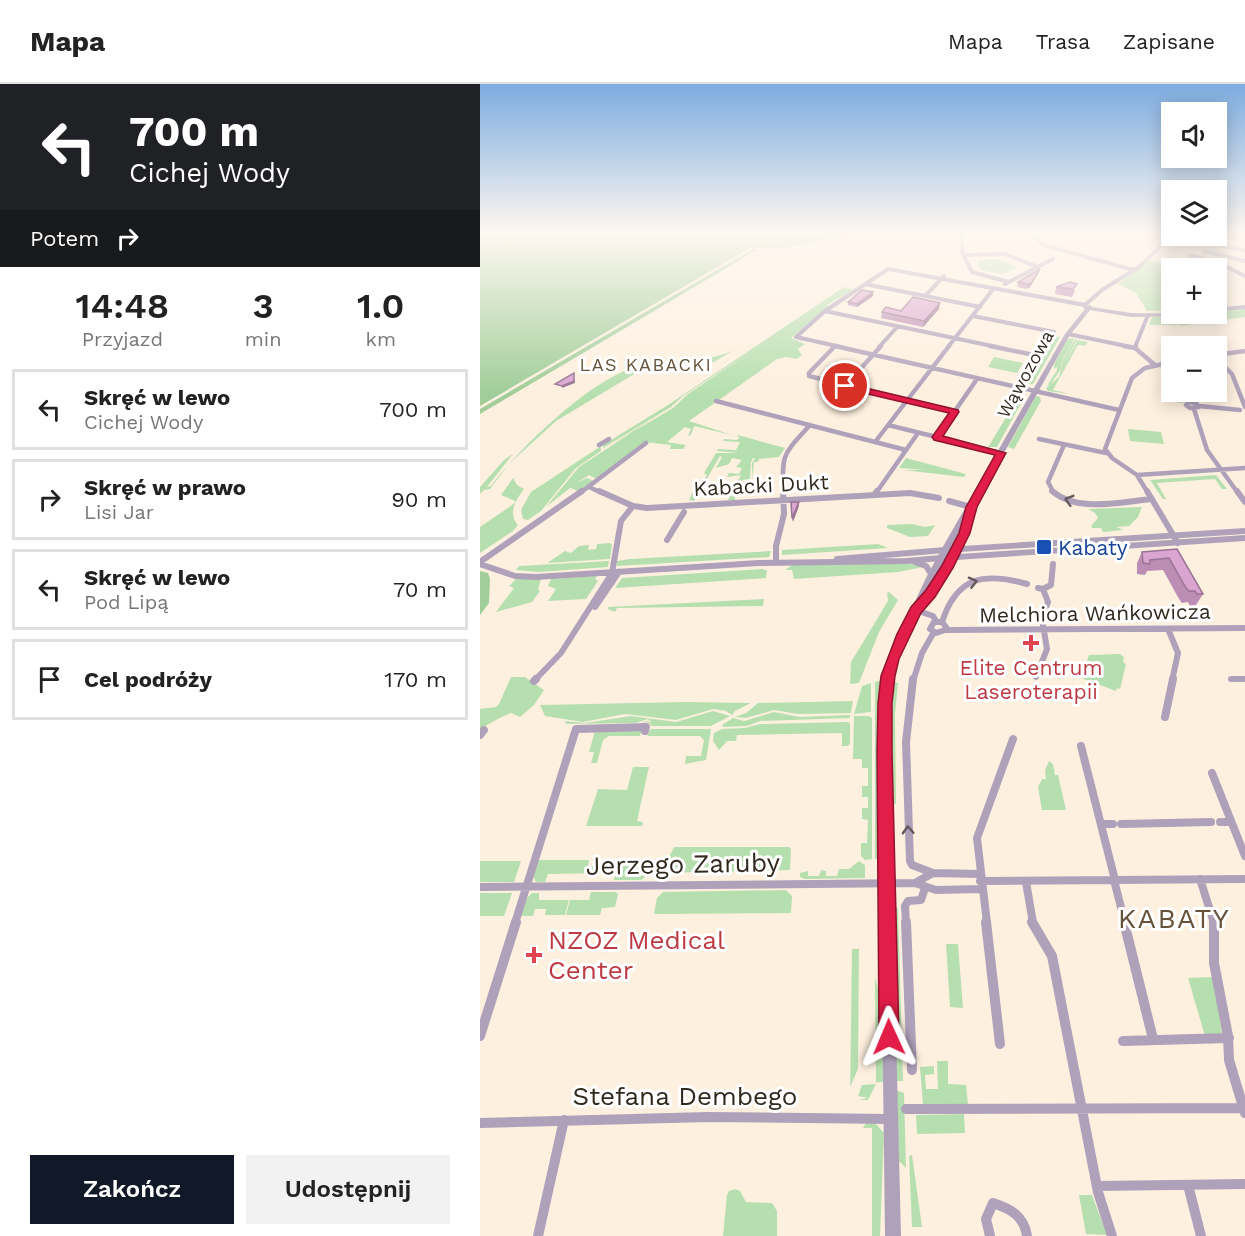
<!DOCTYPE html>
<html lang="pl">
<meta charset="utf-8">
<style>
body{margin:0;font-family:"Work Sans",sans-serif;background:#f2f2f2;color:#222;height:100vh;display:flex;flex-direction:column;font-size:22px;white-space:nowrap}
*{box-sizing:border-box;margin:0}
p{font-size:20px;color:#767676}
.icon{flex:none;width:33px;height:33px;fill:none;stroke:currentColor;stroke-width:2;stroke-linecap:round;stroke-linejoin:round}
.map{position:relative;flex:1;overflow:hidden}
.drawer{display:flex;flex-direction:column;background:#fff;width:480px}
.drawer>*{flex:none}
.hud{background:#202124;color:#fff;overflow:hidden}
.tools{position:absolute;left:681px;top:18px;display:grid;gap:12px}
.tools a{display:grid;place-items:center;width:66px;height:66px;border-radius:0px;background:#fff;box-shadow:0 3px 15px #0003;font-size:30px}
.pin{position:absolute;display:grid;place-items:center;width:51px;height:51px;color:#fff;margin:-26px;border:3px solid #fff;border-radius:50%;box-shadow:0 2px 6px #0007}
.me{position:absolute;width:66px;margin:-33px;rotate:359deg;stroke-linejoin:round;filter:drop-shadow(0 0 4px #0008)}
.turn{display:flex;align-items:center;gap:21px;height:126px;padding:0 30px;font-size:27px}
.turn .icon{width:78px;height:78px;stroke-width:2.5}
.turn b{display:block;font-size:42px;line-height:51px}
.then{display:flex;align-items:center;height:57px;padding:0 30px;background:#0003;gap:12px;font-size:22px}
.eta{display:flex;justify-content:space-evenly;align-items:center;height:102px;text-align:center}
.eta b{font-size:36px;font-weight:600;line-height:42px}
.action{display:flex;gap:12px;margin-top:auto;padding:12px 30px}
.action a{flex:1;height:69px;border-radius:0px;background:#111827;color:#fff;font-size:24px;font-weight:600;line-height:69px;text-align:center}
.action a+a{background:#f2f2f2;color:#222}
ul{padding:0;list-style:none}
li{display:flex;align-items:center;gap:18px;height:81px;margin:0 12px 9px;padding:0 18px;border:3px solid #e0e0e0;border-radius:0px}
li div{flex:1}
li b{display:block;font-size:22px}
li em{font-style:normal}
header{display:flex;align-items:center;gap:36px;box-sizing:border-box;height:84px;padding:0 30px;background:#fff;border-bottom:2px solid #e0e0e0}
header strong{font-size:28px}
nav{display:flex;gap:33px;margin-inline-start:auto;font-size:21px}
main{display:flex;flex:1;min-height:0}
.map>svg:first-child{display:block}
</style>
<header>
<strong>Mapa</strong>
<nav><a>Mapa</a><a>Trasa</a><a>Zapisane</a></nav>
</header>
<main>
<section class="drawer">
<div class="hud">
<div class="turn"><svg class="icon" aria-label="left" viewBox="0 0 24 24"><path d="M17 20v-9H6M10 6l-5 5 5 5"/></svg><div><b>700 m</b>Cichej Wody</div></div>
<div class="then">Potem<svg class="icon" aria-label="right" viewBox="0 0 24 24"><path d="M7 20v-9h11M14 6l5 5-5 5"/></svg></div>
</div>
<div class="eta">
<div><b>14:48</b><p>Przyjazd</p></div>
<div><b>3</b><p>min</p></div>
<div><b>1.0</b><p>km</p></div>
</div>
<ul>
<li><svg class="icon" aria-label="left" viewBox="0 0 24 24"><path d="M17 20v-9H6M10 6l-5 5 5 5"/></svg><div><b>Skręć w lewo</b><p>Cichej Wody</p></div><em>700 m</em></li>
<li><svg class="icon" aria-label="right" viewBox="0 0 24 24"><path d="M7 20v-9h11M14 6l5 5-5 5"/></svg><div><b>Skręć w prawo</b><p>Lisi Jar</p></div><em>90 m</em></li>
<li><svg class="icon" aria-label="left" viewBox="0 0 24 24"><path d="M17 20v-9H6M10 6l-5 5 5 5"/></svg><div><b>Skręć w lewo</b><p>Pod Lipą</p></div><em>70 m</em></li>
<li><svg class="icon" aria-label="arrive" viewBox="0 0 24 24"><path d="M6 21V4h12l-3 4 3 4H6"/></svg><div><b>Cel podróży</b></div><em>170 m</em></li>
</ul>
<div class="action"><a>Zakończ</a><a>Udostępnij</a></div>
</section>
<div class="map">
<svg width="765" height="1152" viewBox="0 0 765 1152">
<rect width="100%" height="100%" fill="#fef0df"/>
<path fill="#b6dfaf" d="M519,175L538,184L521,190L501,186L497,179L499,176Z
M670,176L698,183L692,184L691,191L681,200L691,216V226L667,227L656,209L638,200Z
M364,203L373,206L347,221L349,222L311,254L325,260L318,265L322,271L317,275L306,273L297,275L209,337L258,353V351L305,364L299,373L279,375L278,378H274L272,395V379L275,374H273L271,378L270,395L262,396L256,411L252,412L255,413V416H248L261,391L247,393L249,389L259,390L262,384L256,383L262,376L252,374L249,380L236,384L242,373L240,372L214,417L209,416L216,402H220L227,391L224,389L236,369H258L237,367L238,365L256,366L260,358L243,357L244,355L257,356L260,353L214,342L211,351L208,352L211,345L205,343L187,358L206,361L203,365H190L191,361L164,358L116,395L109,391L97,399L107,394L114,397L98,407L90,404L66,423L99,383L174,334L122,366L193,324L208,310L293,253L203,312L191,323L123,364V361L188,321Z
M765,224V233L701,242L697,237H695L698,241H669L672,233L739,229L740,231L732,233L747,231L740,227Z
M574,252L580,253L553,300H548L545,298L549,296Z
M594,254C591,265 580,275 581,285L571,300L579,293L583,276L595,255L597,256L582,283L598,256L608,258L605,262L598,261L573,306L590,310L568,307L566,304L570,301L567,302L577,286V283L574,285V280L588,255Z
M254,266L234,278L180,281L156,289L76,337L29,380L10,405L4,406L0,410V403L24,376L33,370L7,403L11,402C39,364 114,292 159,282C191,275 224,280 254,266Z
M514,273L543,279L537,289L508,283Z
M682,289L691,290L692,308H705L707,316L702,319L688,317L685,301L682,299L684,297Z
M545,312L517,363H508L538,314Z
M556,312L560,313L561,317L534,365L528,363Z
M648,345L681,348L684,360L650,357Z
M121,362V367L96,384L61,427L48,436L43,435L41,426L51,408Z
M426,374L486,390L484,393L423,386H445L419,384Z
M736,391L747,405H742L735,395L677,399L686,415H683L670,396Z
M33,394L37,401L44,405C36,416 27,429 38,441L33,447L0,469V443L35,419V417L21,411Z
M662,423L658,433L649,442L637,443L643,446L623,448L621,444H612L611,442L618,434L615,429L608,425Z
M432,440L445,443L455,441L448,452L430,453L407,444V441Z
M130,459L132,461L130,475L67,479L85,467L91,469L99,462L109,461L108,466L116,465L117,460Z
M398,460L408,464L302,471V466Z
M291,467L289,473L137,482V477L150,475Z
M129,477L128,483L59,488L36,486L39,482Z
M387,480H433L443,483L418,488L314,495L312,486H305L312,481Z
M283,485L287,487L286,494L135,504L142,494Z
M117,492L115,495L118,497L106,515L68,517L76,505L68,502L71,495Z
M36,495H61L58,506L60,507L52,518L16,528L34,504L29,502Z
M409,508L418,516L399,548L379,599L370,600L371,578L408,517L407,509Z
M284,515L283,522L137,524L135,528L128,525V523Z
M640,570L644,573L643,578L646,580L640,605L637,604L636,607L601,594L609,571Z
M31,593H45L64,606L54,621L40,633L31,629C20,633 10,640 0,645V625L16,623L19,620Z
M402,596L399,775H395V598Z
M413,598L418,599L415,630L416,720H413C404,686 406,633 413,598Z
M391,599V628L374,630L382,602Z
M373,617L371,629L318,630L294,626L266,634L255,633L266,629L278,619Z
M206,618L271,619L255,627L252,631L246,627L233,625L196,636L145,630L103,638L65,632L60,621Z
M233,627L250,632L231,642H172L167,638L160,640L167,637L172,639L168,635L156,639L86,640L85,637L105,639L151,632L196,638Z
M294,628L320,633L370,631V634L280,637L267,642L243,643L242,641L253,634L264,637Z
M374,632H389L392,634V775L385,776L381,772V759H387L388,736L382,735V724H388V713H382V702H388V684H382V675H373Z
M368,638L370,640V660L367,662H362V649L257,651L256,657H247L239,666L233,657L234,649L242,645L265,644L280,640Z
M171,645H231L226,676L205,680L206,672H221L224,656L220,652H167Z
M162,646L160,652H129L123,656L117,679H111L114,668H109L115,647Z
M569,677L573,680L575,691H578L586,726H562L558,703L562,695H566L565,686Z
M153,683H169L157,737L163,738L162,742H106L118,705L147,706Z
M194,763H309L311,765L310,786L181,789Z
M162,775L171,776L168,791L161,796H134C139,777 143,782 160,781Z
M58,776H109L108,782H127L129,784L128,789L68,790L65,798H56L53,792Z
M0,777H41L34,798H0Z
M379,777L385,781V794L325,795L320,793V789L328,787V792H339L341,786L346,787V792H357L359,785H369Z
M306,806L312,812L311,829L174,830L177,814L183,808Z
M111,808H136L138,810L135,823L122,824L120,831H86L90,816H109Z
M0,809H32L24,832H0Z
M52,809H59V816H89L85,831H65L66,825H55L53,832H41L46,815Z
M412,823L418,824L423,997H416Z
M466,860H478L483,924L470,923Z
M372,865H379L378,985L370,1003V1017Z
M395,893L402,921L405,998H397L388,1016H378L388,1014L378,1012L382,1001L396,1000Z
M733,893L742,949L725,952L708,894Z
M457,977H468V1000L486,1001L488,1021H443L440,983L454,982V990L445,991L446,1005H458Z
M416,1006L424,1009L426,1084L419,1077Z
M484,1030L485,1049L437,1050L436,1031Z
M386,1039H395L404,1049L400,1152H392V1044H383Z
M432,1071L442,1143H432L429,1072Z
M255,1105L260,1107L266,1118L292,1119L297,1127V1152H243L247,1111L249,1107Z
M599,1111H612L627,1151L606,1150Z"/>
<path fill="#a0cd99" d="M0,150H373L306,164H270L0,322Z
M273,165L277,166L0,330V325Z
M0,487L8,489L10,495L9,519L0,531Z"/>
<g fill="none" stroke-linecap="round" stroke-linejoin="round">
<path stroke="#afa1ba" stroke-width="4" d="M482,150V168L492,188L529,198
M553,150L563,161L654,186
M724,152H727
M731,159L765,167
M724,167L765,177
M483,171L525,170L558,183
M710,171L739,179L765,192
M385,200L500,223
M525,200L573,175
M445,212L464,192
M345,227L517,263
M493,232L574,248
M588,250L651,263
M361,263L316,253L345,227L408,185L605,221L622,206L659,183L692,151
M399,263L418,242
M468,263L514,204
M655,263L668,231"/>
<path stroke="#afa1ba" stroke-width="4.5" d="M355,262L639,326
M510,262L554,271
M644,262L655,264L675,281
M354,263L329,289V292L475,328
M655,264L656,262
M736,271L765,267
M736,274L752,290L765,323
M365,302L401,262
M709,308L712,318
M236,317L426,366
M708,318L716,319L719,323L710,324L706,321Z
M719,322L760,326
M714,325L727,366L758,409
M408,341L521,369
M457,353L497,295
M559,355L626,369
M395,358L469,262
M119,361L129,355
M657,391L765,384
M109,403L122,409
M100,409L166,359
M303,409C302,368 303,371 330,341
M396,409L438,349
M574,409L568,398L584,361
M668,409L657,391L632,374L625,365L652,294L665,284L692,278"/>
<path stroke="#afa1ba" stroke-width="6" d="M119,407L153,422L167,424L430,409L459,414
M572,407C598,429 641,418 672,415
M667,407L698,459
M757,407L765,418
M394,411L397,407
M469,417L491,423
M187,456L204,428
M357,475L465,466
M0,478L102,407
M435,478L446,482L452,491
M296,479V462L304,430L303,407
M0,480L35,492L56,493L279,479L426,477L461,474
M558,504L563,505L571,501L573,480
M115,523L139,488
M436,526L453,532L456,537
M454,538H462L466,543L465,546L456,549L450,545Z
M462,538C477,492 504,488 547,500
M688,545L698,569L692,597
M465,546L765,544
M556,593L567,565L562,535L568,518L563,505
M751,595H765
M54,597L81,569L132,489L141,437L153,422
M433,597L442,569L454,548"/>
<path stroke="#afa1ba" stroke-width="8" d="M433,595L426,658L430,777L432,781L453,789
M54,597L56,595
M685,633L693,595
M0,651L4,646
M601,662L635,796
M732,689L765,772
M740,738H751
M621,740H633
M641,740L731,738
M720,795L734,839
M634,796L645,839
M500,797L765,795
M546,798L553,839
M435,799L453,789L500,790
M0,803L435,799L456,806L501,805
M35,839L96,645L166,643L165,647
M426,839L425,822L428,817L441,816L445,804
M507,839L497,754L533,655"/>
<path stroke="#afa1ba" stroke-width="10" d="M426,838L432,986
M506,838L520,960
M552,838L572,872L618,1108L632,1152
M644,838L673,955
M734,838V879L748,952L749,976L765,1029
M0,952L36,838
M643,957L749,954
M426,1025L765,1024
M0,1039L228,1033L410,1035
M708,1101L721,1152
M617,1102L765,1100
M58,1152L84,1036
M510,1152L506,1135L513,1119C531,1125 544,1132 547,1152"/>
<path fill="#afa1ba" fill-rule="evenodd" d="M610,221L612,223L651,229L711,230L708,232L651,233L610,226L590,251L491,428L494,430L482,462L765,444V450L480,468L479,470L765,451V457L476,476C468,489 454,517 441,523L422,562L411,607L409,668L421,1152H405L399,668L401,607L414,562L446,494L461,466L585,250L605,225L603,224L604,223ZM482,444L474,463H471ZM467,476L450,504L464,477Z
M765,221V225L736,227V224Z"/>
</g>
<path fill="#bc8eb5" d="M558,190L550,203L547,205L537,203L538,198Z
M590,198L595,207L592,213L575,210L576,203Z
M393,208V212L377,223L368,221V218Z
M459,225L443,243L401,234L402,228Z
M697,465L723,510L716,521L710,522L708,518L702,519L699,515L683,486L667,487L665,491L657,490V479L662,468Z"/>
<path fill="#997493" d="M560,185L558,190L550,203L547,205L548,200Z
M393,208V212L377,223V220Z
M460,219L459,225L443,243L444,237Z
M94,289L95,299L82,304V302Z
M319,418V422L313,438L312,434Z"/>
<path fill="#dba5d2" stroke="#997493" stroke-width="1.5" d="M560,185L552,198L548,200L538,198Z
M590,198L597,200L593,205L576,203Z
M382,206L393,208L377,220L368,218Z
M433,213L460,219L444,237L402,228L406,223L421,227Z
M94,289V297L82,302L75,300Z
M311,418H319L312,434Z
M697,465L723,510H717L715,507H709L706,504L689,474L670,476V480L663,479L662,468Z"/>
<defs><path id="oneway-chevron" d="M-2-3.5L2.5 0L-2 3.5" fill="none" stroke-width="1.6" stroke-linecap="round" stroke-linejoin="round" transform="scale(1.5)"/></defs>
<g stroke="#64595c">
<use href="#oneway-chevron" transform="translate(589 416) rotate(-164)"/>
<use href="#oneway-chevron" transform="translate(493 498) rotate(-14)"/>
<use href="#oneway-chevron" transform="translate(428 746) rotate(-92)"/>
</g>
<linearGradient id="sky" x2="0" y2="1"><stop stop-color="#7dace0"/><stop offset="0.48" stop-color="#fff8f1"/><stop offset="1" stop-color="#fff8f1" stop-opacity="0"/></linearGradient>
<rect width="765" height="311" fill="url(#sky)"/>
<path fill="#e11d48" stroke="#92132f" stroke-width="1.5" d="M365,299L478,326L479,328L463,352L526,369L497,423L490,449L473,484L455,513L441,529L431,550L419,575L415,592L412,619V668L419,953L416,960L409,963L402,960L399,953L397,668L398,619L401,592L417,550L431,523L446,506L461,483L479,449L486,423L515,371L454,356L452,353L469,329L362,304V300Z"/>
<rect fill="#1a4fb4" stroke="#fff" stroke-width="2" x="556" y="455" width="16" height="16" rx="3"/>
<g fill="#e0444e" stroke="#fff" stroke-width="2">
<path d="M548 550h6v6h6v6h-6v6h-6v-6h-6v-6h6z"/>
<path d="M51 862h6v6h6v6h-6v6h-6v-6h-6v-6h6z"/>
</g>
<g text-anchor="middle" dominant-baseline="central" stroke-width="6" stroke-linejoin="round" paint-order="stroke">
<g font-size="18" letter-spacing="1.5" fill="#67533a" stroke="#fff">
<text x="166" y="280">LAS KABACKI</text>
</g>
<g font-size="18" fill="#32291e" stroke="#fff">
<text transform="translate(545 290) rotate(-61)">Wąwozowa</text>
</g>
<g font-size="21" fill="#32291e" stroke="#fff">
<text transform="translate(281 401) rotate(-3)">Kabacki Dukt</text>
<text transform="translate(615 529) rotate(-1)">Melchiora Wańkowicza</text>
</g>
<g font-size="21" fill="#164399" stroke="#fff" text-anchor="start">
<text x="578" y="463">Kabaty</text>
</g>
<g font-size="21" fill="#be3a42" stroke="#fff">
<text x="551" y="583">Elite Centrum<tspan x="551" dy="24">Laseroterapii</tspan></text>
</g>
<g font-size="26" fill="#32291e" stroke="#fff">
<text transform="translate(203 780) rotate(-1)">Jerzego Zaruby</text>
<text x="205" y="1012">Stefana Dembego</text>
</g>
<g font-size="26" fill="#be3a42" stroke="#fff" text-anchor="start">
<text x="68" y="856">NZOZ Medical<tspan x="68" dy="30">Center</tspan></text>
</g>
<g font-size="28" letter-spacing="1.5" fill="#67533a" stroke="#fff">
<text x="694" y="834">KABATY</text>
</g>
</g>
</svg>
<div class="tools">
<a><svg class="icon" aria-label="sound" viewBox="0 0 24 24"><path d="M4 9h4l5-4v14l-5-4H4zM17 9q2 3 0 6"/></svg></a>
<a><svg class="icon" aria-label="layers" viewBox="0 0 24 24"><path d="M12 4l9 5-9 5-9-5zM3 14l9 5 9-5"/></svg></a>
<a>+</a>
<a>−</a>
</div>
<div class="pin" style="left:365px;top:302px;background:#d93025"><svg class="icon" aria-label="arrive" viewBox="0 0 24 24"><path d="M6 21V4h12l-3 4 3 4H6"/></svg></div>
<svg class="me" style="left:409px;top:953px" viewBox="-20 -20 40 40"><path d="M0-17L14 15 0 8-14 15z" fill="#e11d48" stroke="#fff" stroke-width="4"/></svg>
</div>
</main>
